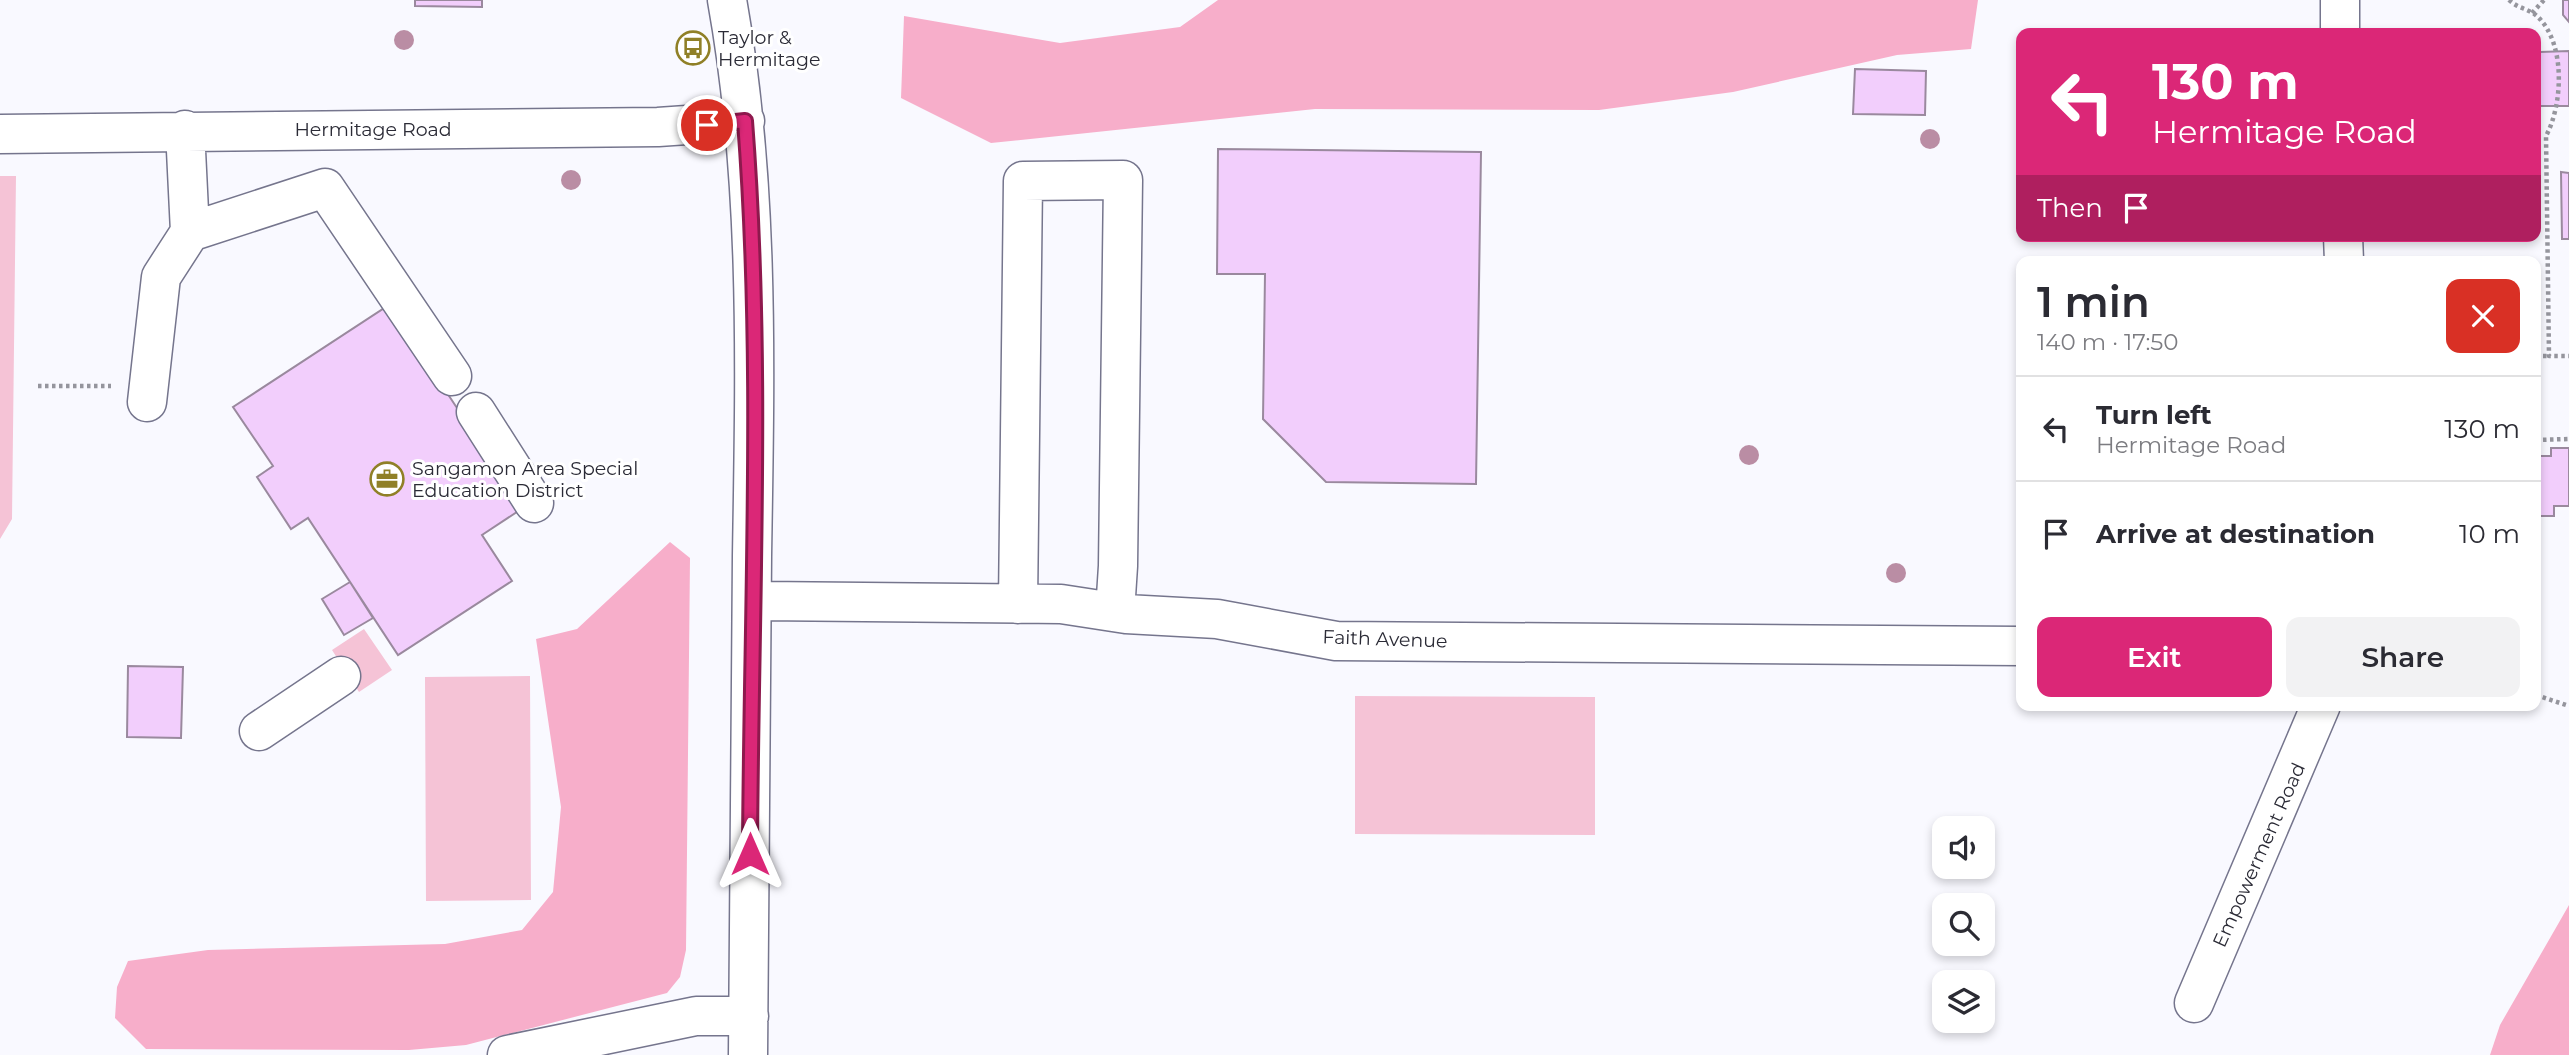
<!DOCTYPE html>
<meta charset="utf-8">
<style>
body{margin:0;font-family:Montserrat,sans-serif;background:#f2f2f3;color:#2b2b33;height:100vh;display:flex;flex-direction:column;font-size:26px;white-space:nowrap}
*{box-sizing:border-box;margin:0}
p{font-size:23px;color:#7c7c81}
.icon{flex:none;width:38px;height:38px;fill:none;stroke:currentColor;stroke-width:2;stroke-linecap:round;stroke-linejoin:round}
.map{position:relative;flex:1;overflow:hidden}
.sheet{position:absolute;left:2016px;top:256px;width:525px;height:455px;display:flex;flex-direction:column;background:#fff;border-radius:14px;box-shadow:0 4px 10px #0003}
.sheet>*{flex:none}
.banner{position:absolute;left:2016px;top:28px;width:525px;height:214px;border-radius:14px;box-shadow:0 4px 10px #0003;background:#db2777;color:#fff;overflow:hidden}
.controls{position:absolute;left:1932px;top:816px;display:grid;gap:14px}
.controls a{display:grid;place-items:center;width:63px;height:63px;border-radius:14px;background:#fff;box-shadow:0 4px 10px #0003;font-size:35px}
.pin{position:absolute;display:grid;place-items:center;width:60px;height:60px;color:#fff;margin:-30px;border:4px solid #fff;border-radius:50%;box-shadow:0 2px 7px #0007}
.me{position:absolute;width:77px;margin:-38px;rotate:0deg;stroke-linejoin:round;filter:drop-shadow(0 0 5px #0008)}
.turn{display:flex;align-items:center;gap:24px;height:147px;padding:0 21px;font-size:32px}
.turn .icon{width:91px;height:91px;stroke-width:2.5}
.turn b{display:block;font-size:49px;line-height:60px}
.then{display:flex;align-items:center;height:66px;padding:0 21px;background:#0003;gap:14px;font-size:26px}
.round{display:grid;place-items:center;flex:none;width:74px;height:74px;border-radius:14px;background:#f2f2f3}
.summary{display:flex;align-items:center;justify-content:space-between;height:119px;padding:0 21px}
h1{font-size:42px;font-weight:600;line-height:52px}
.primary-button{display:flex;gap:14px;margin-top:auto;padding:14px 21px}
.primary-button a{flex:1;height:80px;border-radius:14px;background:#db2777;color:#fff;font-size:28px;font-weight:600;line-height:80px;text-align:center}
.primary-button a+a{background:#f2f2f3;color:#2b2b33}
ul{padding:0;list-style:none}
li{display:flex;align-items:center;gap:21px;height:105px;padding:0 21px;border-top:2px solid #e1e1e2}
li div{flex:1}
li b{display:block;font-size:26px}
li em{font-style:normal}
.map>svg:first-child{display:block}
</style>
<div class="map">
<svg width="2569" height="1055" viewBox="0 0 2569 1055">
<rect width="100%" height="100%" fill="#f9f9ff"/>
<path fill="#f5c3d6" d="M0,176H16L12,519L0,539Z
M364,629L392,670L359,692L332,650Z
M530,676L531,900L426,901L425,677Z
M1355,696L1595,697V835L1355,834Z"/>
<path fill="#f7aeca" d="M1218,0H1978L1971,49L1897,55L1733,92L1599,110L1315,109L991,143L901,98L904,16L1060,43L1180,27Z
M670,542L690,558L686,950L680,977L667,993L466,1045L409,1050L146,1049L115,1018L117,987L128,961L208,950L445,944L522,930L553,892L561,807L536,639L577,629Z
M2569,905V1055H2490L2500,1025Z"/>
<path fill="#f2cefc" stroke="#9a899e" stroke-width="2" d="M415,0H482V7L415,6Z
M2563,0H2569V22L2563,15Z
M2569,51V106H2536V52Z
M1855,69L1926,71L1925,115L1853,114Z
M1218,149L1481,152L1476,484L1326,482L1263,419L1265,274H1217Z
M2561,172L2569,173V239H2562Z
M389,305L523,508L482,535L512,581L398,655L308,518L291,529L257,477L273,466L233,407Z
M2551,448H2569V506H2554V516H2536V456H2551Z
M350,582L373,618L344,635L322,599Z
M128,666L183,667L181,738L127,737Z"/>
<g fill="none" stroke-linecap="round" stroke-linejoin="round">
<defs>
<path id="minor" d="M727,0C760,184 755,370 752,556C750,722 750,889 748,1055
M2340,0V33
M0,134L658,127L745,121
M190,232L325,188L452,376
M2343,236L2344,261
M147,402L161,277L190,232L185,130
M476,412L534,503
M752,601L1061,604L1126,614L1217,619L1336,641L2021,646
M1018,604L1023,181L1123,180L1118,566L1115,612
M259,731L341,676
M2194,1003L2321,705
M507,1055L696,1016H749"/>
</defs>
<use href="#minor" stroke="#75758d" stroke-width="41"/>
<path stroke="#95959d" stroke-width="4.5" stroke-dasharray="3.5 3.5" stroke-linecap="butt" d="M2509,0C2517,8 2529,9 2537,16C2566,43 2563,104 2546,136L2549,356H2569
M2532,13L2544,0
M2536,356H2549
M38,386H111
M2536,440L2569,439
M2536,695L2569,706"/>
<use href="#minor" stroke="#fff" stroke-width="38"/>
</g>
<g fill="#ba8da4">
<circle cx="404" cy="40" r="10"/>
<circle cx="1930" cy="139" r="10"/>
<circle cx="571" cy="180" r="10"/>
<circle cx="1749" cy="455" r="10"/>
<circle cx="1896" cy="573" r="10"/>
</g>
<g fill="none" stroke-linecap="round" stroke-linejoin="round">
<defs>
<path id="route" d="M707,125L745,121C764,365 751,610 750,854"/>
</defs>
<use href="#route" stroke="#8e194d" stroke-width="18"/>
<use href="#route" stroke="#db2777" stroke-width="12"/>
</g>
<defs>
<symbol id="bus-ring" viewBox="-11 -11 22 22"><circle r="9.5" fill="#fff" stroke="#908027" stroke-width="1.5"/><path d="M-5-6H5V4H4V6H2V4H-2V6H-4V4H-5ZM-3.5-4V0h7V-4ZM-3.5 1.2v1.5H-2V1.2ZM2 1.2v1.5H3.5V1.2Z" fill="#908027"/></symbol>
<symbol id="office-ring" viewBox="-11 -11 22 22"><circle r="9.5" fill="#fff" stroke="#908027" stroke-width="1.5"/><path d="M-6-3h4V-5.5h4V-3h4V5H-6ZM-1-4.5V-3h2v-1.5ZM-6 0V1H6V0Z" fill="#908027"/></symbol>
</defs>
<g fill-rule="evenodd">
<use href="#bus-ring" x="674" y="29" width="38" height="38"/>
<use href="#office-ring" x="368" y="460" width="38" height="38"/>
</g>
<g text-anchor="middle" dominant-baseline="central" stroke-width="6" stroke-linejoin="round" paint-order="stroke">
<g font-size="19" fill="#2b2b36" stroke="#fff" text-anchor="start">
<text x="718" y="37">Taylor &amp;<tspan x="718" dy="22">Hermitage</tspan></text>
<text x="412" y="468">Sangamon Area Special<tspan x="412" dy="22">Education District</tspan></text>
</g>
<g font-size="19" fill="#2b2b36" stroke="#fff">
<text x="373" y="129">Hermitage Road</text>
<text transform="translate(1385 639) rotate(2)">Faith Avenue</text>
<text transform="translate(2259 855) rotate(-66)">Empowerment Road</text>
</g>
</g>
</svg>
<div class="controls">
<a><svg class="icon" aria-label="sound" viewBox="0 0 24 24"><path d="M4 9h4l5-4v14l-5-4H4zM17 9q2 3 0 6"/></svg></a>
<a><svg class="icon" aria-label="search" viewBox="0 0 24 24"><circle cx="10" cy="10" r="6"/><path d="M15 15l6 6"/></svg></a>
<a><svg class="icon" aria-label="layers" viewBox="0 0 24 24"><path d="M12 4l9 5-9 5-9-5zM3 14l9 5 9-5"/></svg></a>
</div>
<div class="pin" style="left:707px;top:125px;background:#d93025"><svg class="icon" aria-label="arrive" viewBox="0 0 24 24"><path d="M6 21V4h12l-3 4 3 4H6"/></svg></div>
<svg class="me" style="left:750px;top:854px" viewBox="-20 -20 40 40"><path d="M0-17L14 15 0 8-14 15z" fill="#db2777" stroke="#fff" stroke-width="4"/></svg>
<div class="banner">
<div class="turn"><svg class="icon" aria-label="left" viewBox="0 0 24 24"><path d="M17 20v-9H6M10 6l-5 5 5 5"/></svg><div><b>130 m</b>Hermitage Road</div></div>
<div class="then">Then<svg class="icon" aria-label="arrive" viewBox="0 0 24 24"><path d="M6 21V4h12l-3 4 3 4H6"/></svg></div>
</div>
<section class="sheet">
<div class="summary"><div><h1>1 min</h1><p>140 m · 17:50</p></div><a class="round" style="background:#d93025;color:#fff"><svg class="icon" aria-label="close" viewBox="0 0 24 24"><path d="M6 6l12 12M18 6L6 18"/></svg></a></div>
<ul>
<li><svg class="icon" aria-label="left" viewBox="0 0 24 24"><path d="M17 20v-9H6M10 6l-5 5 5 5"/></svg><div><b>Turn left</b><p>Hermitage Road</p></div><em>130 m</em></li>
<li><svg class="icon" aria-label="arrive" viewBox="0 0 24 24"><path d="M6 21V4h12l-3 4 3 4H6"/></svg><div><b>Arrive at destination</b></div><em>10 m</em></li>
</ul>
<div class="primary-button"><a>Exit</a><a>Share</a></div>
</section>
</div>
